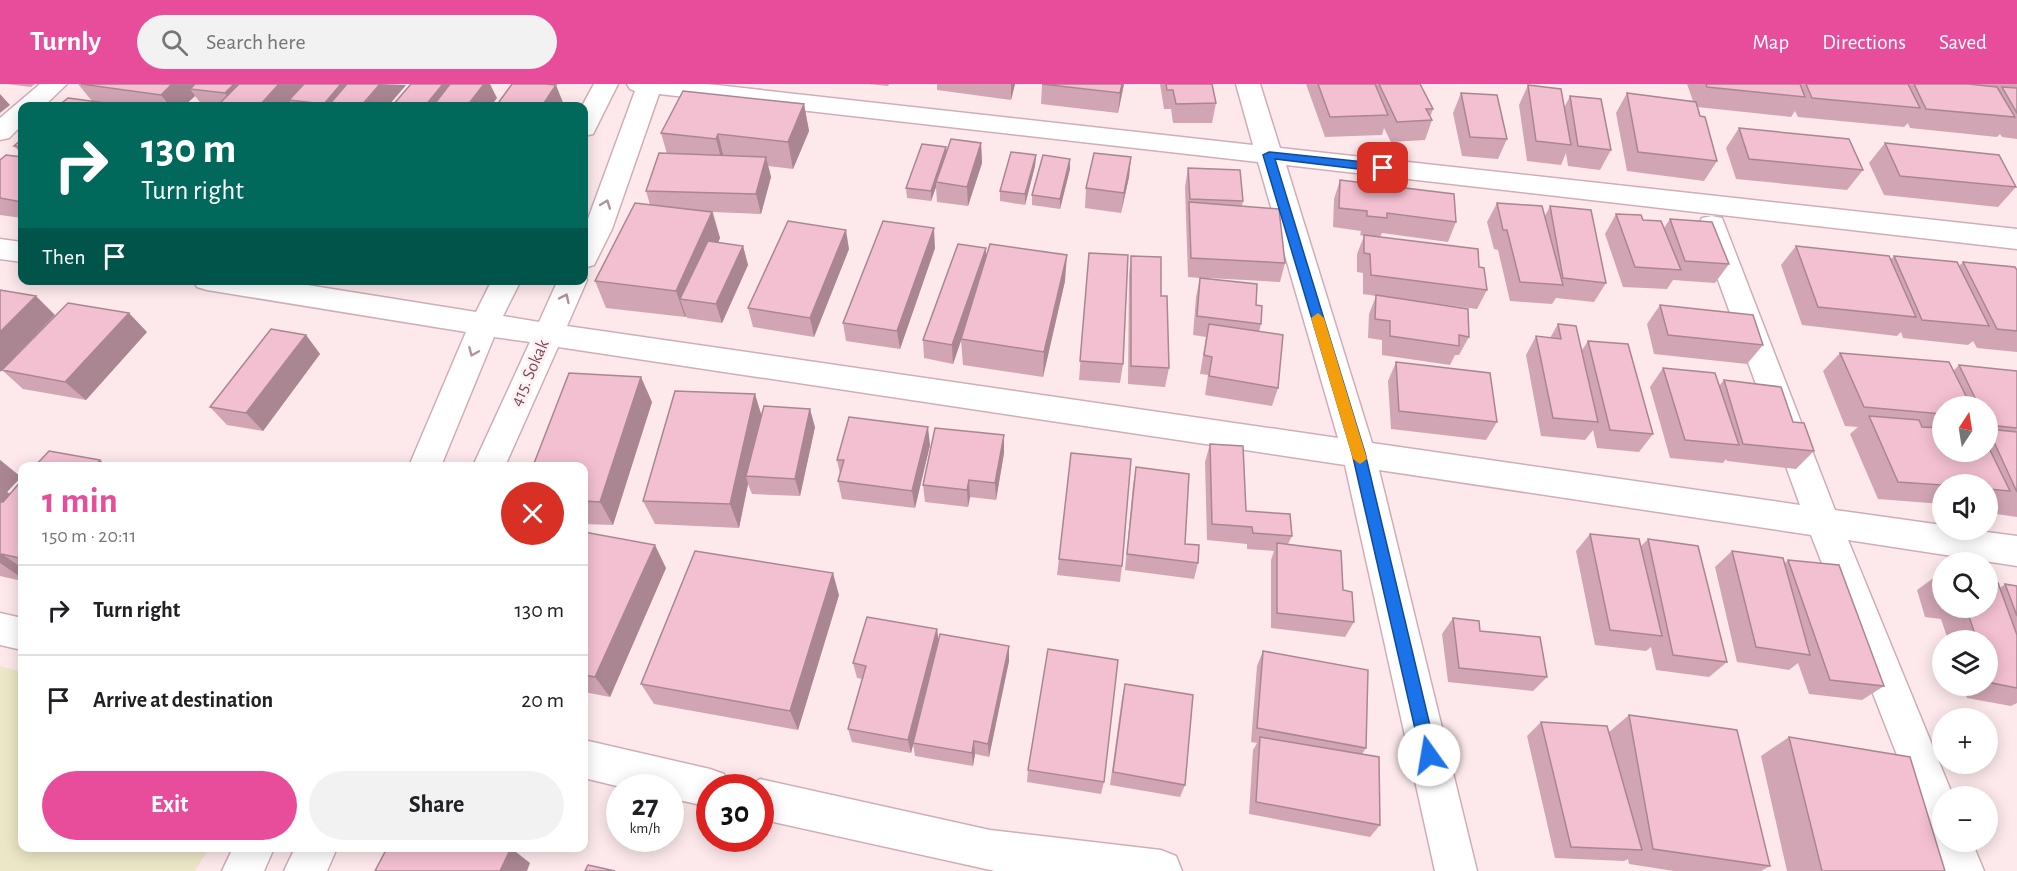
<!DOCTYPE html>
<meta charset="utf-8">
<style>
body{margin:0;font-family:"Alegreya Sans",sans-serif;background:#f2f2f2;color:#202124;height:100vh;display:flex;flex-direction:column;font-size:22px;white-space:nowrap}
*{box-sizing:border-box;margin:0}
p{font-size:20px;color:#757577}
.icon{flex:none;width:33px;height:33px;fill:none;stroke:currentColor;stroke-width:2;stroke-linecap:round;stroke-linejoin:round}
.map{position:relative;flex:1;overflow:hidden}
.side{position:absolute;left:18px;top:378px;width:570px;height:390px;display:flex;flex-direction:column;background:#fff;border-radius:12px;box-shadow:0 3px 15px #0003}
.side>*{flex:none}
.top-card{position:absolute;left:18px;top:18px;width:570px;height:183px;border-radius:12px;box-shadow:0 3px 15px #0003;background:#00695c;color:#fff;overflow:hidden}
.needle{width:39px;rotate:12deg}
.buttons{position:absolute;left:1932px;top:312px;display:grid;gap:12px}
.buttons a{display:grid;place-items:center;width:66px;height:66px;border-radius:50%;background:#fff;box-shadow:0 3px 15px #0003;font-size:30px}
.speed{position:absolute;left:606px;top:690px;display:flex;gap:12px;font-size:30px;font-weight:700;text-align:center}
.speed>*{display:grid;place-content:center;width:78px;height:78px;border-radius:50%;background:#fff;box-shadow:0 3px 15px #0003;line-height:1}
.speed small{font-size:15px;font-weight:400}
.speed .limit{border:9px solid #d22;background:#fff;color:#111}
.pin{position:absolute;display:grid;place-items:center;width:51px;height:51px;color:#fff;margin:-26px;border-radius:12px;box-shadow:0 3px 9px #0006}
.me{position:absolute;width:66px;margin:-33px;rotate:347deg;stroke-linejoin:round;filter:drop-shadow(0 0 4px #0008)}
.turn{display:flex;align-items:center;gap:21px;height:126px;padding:0 24px;font-size:27px}
.turn .icon{width:78px;height:78px;stroke-width:2.5}
.turn b{display:block;font-size:42px;line-height:51px}
.then{display:flex;align-items:center;height:57px;padding:0 24px;background:#0003;gap:12px;font-size:22px}
.round{display:grid;place-items:center;flex:none;width:63px;height:63px;border-radius:32px;background:#f2f2f2}
.headline{display:flex;align-items:center;justify-content:space-between;height:102px;padding:0 24px}
h1{font-size:36px;font-weight:700;line-height:45px;color:#e84d9c}
.action{display:flex;gap:12px;margin-top:auto;padding:12px 24px}
.action a{flex:1;height:69px;border-radius:36px;background:#e84d9c;color:#fff;font-size:24px;font-weight:700;line-height:69px;text-align:center}
.action a+a{background:#f2f2f2;color:#202124}
ul{padding:0;list-style:none}
li{display:flex;align-items:center;gap:18px;height:90px;padding:0 24px;border-top:2px solid #e0e0e0}
li div{flex:1}
li b{display:block;font-size:22px}
li em{font-style:normal}
header{display:flex;align-items:center;gap:36px;box-sizing:border-box;height:84px;padding:0 30px;background:#e84d9c;color:#fff}
header strong{font-size:28px}
nav{display:flex;gap:33px;margin-inline-start:auto;font-size:21px}
.search{width:420px;height:54px;background:#f2f2f2;display:flex;align-items:center;gap:15px;box-sizing:border-box;padding:0 21px;border-radius:33px;color:#757577;font-size:22px}
.map>svg:first-child{display:block}
</style>
<header>
<strong>Turnly</strong>
<div class="search"><svg class="icon" aria-label="search" viewBox="0 0 24 24"><circle cx="10" cy="10" r="6"/><path d="M15 15l6 6"/></svg>Search here</div>
<nav><a>Map</a><a>Directions</a><a>Saved</a></nav>
</header>
<div class="map">
<svg width="2017" height="787" viewBox="0 0 2017 787">
<rect width="100%" height="100%" fill="#fde9eb"/>
<path fill="#ece7c6" d="M0,582L22,588V764H209L195,787H0Z"/>
<g fill="none" stroke-linecap="round" stroke-linejoin="round">
<defs>
<path id="street" d="M40,0H67L44,22H22V41L9,54L0,56V34Z
M594,0H618L593,50L584,52L582,22Z
M627,0H707L1253,61L1236,0H1260L1280,64L2017,145V165L1286,81L1372,359L1800,421L1698,141L1702,134L1712,132L1722,134L1835,426L1942,441V446H1971L2017,452V482L1848,456L1953,712H1942V758H1972L1984,787H1942L1932,758L1934,752L1928,749L1922,735L1811,451L1379,386L1477,787H1435L1345,381L558,263L505,382H473L530,258L494,253L441,382H409L466,248L207,206L197,203L193,196H276L476,228L492,196H521L503,232L539,238L558,196H584V189L587,196L567,242L1338,354L1258,78L659,10L612,145L594,181L584,184V146L635,7L630,5Z
M0,155L22,158V178L0,175Z
M0,529L22,534V566L0,561Z
M584,656L710,685L724,690L730,704H710V723L670,714V704H625L584,694Z
M760,695L990,746L1161,766L1176,772L1182,787H995L760,735V704H745Z
M233,764H274L264,787H222Z
M295,764H337L327,787H284Z"/>
</defs>
<use href="#street" stroke="#d0adb8" stroke-width="3"/>
<use href="#street" fill="#fff" fill-rule="evenodd"/>
</g>
<path fill="#d1a5b4" fill-rule="evenodd" d="M6,0H35L31,3Z
M78,0L406,1L388,22H294L292,20L289,22H203L195,12L184,22H58L92,17Z
M868,0H889L888,2Z
M937,0H1015L1011,16L937,6Z
M1042,0H1124L1118,29L1041,20Z
M1160,0H1212L1216,19L1212,39H1173L1171,25H1164Z
M1306,0H1420L1433,25L1430,33L1432,36L1425,56L1391,58L1384,44L1382,51L1325,53Z
M1687,0H2017V55L2002,53L2000,50L1997,53L1910,44L1908,39L1904,43L1798,33L1795,27L1791,33L1697,23L1700,32L1717,77L1704,97L1627,87L1616,29L1627,9L1693,17Z
M1528,1L1564,24L1570,12L1611,66L1600,86L1568,82L1566,69L1561,81L1527,77L1519,21Z
M1461,9L1507,55L1498,75L1462,72L1453,29Z
M804,20L809,47L793,85L768,82L771,93L761,130L713,128L720,154L718,159L743,162L748,181L722,239L687,234L686,232L685,233L606,224L595,197L650,121L646,107L667,70L661,49Z
M1739,44L1863,86L1847,106L1736,95L1726,64Z
M22,55V70L14,62Z
M981,59L982,79L968,122L937,118L936,103L931,117L907,114L906,104L946,63L947,68Z
M1885,59L2016,103L1998,123L1884,111L1869,79Z
M1036,71L1035,82L1025,121L1000,117V107Z
M22,73V134L0,131V76Z
M1131,73L1129,93L1121,129L1085,124L1086,104Z
M1188,84L1243,117L1242,122L1285,179L1280,198L1209,194L1256,221L1261,240L1259,248L1278,304L1272,322L1205,311L1208,291L1200,290L1206,253L1193,251L1196,213L1200,194L1188,193L1185,103Z
M1070,85L1060,125L1032,121V111Z
M1340,96L1456,138L1448,158L1382,149L1380,153L1479,183L1487,206L1477,225L1401,215L1469,253L1459,271H1455L1450,281L1382,271V256L1368,254L1369,230L1376,212L1363,210V189L1357,188V170L1364,152L1360,151L1361,147L1333,143L1334,115Z
M1497,119L1545,132L1550,122L1606,199L1594,218L1556,214L1552,220L1510,217L1498,166L1494,165L1487,138Z
M1616,130L1643,136L1664,144L1670,135L1729,180L1715,199L1673,196L1667,205L1623,203L1605,150Z
M1796,162L1891,175L1894,172L1959,182L1963,178L2017,186V268L1977,264L1973,257L1968,261L1903,254L1901,248L1897,252L1802,241L1781,181Z
M935,164L900,265L846,257L843,239Z
M986,164V172L1065,197L1043,293L963,281L961,256L953,280L924,274L923,256Z
M849,165L814,253L753,243L748,224Z
M1089,169L1123,280L1120,299L1079,296Z
M1131,172L1161,212L1169,284L1165,303L1128,300L1129,191Z
M457,196H473L472,199Z
M1660,221L1763,261L1747,280L1654,270L1647,240Z
M1558,240L1582,266L1588,257L1653,350L1639,368L1597,364L1593,346L1585,356L1541,352L1526,271L1536,252L1550,254Z
M147,248L86,316L23,305L2,286Z
M306,251L320,270L263,347L227,341L210,323Z
M1840,269L1953,287L1959,281L2017,287V433L1996,430L1992,420L1988,424V400H1942V420L1878,415L1850,350L1858,343L1845,342L1823,287ZM1942,322H1988V368H1942Z
M1396,278L1497,338L1486,356L1391,345L1388,297Z
M1663,284L1719,302L1724,296L1793,338L1814,367L1796,385L1727,377L1726,375L1723,379L1670,374L1650,303Z
M652,318L613,441L584,440V382Z
M761,331L815,343L800,412L752,410L748,400L739,444L655,440L643,417Z
M1004,351V369L996,416L970,413L968,423L925,418L923,401Z
M1210,360L1246,427L1292,452L1288,460L1343,506L1354,538L1345,553L1271,544V476L1274,467L1247,465V460L1207,456L1205,378Z
M930,361L915,424L842,415L838,397L840,390L837,376Z
M0,376L21,393L7,408L10,410L22,396V497L0,492Z
M1136,383L1185,460L1198,479L1194,495L1125,486L1133,401Z
M584,448L666,484L610,613L584,608Z
M1590,450L1641,462L1648,455L1727,578L1709,593L1656,586L1651,563L1646,567L1595,561L1576,467Z
M1732,467L1785,479L1788,476L1884,602L1862,616L1809,610L1798,579L1789,586L1737,578L1715,483Z
M1059,475L1122,482L1120,498L1057,491Z
M1939,490H1942V524H1988L2000,504L2005,500L2017,502V619L2011,622L1967,614L1963,602H1988V556H1948L1941,535L1925,533L1917,506Z
M839,511L798,646L654,620L641,600Z
M1453,534L1480,547L1547,593L1533,607L1448,598L1442,550Z
M937,545L938,556L1009,577L989,673L975,670L973,682L915,672L913,660L911,669L852,658L848,645L863,595L857,594L853,579Z
M1263,567L1366,664L1362,670L1380,741L1370,753L1249,730L1253,666L1257,659L1251,658L1257,582Z
M1125,600L1185,701L1180,713L1110,701L1122,614Z
M1629,631L1770,782L1761,787H1674L1629,780L1628,775L1624,777L1555,774L1527,652L1541,638L1609,648Z
M1789,653L1945,787H1787L1761,672Z
M1028,686L1104,698L1101,710L1027,698Z"/>
<path fill="#aa8692" d="M172,0H195L190,5L195,12L184,22H170L161,11Z
M234,0H266L234,22L225,9Z
M279,0H310L289,16L292,20L289,22H259Z
M341,0H370L350,22H326L324,20Z
M380,0L406,1L388,22H361Z
M443,0H453L451,22H425Z
M484,0H490L497,14L491,22H467Z
M1011,0H1015L1011,16Z
M1122,0H1124L1118,29L1120,9Z
M556,1L564,21L563,22H542Z
M0,10L10,21L0,29Z
M804,20L809,47L793,85L788,58Z
M718,50L725,78L723,82L716,55Z
M981,59L982,79L968,122L967,103Z
M946,63L947,73L936,98V103L931,117V107Z
M1036,71L1035,82L1025,121V110Z
M766,73L771,93L761,130L756,110Z
M1131,73L1129,93L1121,129L1124,109Z
M1070,75V85L1060,125V115Z
M712,128L720,154L692,217L680,215L686,232L685,233L676,207Z
M934,144L935,164L900,265L897,247Z
M846,146L849,165L814,253L810,234Z
M743,162L748,181L722,239L716,220Z
M986,164V184L953,280L952,261Z
M1067,171L1065,197L1043,293L1044,268Z
M36,212L55,231L0,288V248Z
M129,229L147,248L86,316L65,298Z
M306,251L320,270L263,347L246,329Z
M641,293L652,318L613,441L600,418Z
M755,310L763,336L746,392L748,400L739,444L730,420Z
M810,325L815,343L800,412L795,395Z
M928,343L930,361L915,424L912,407Z
M1004,351V369L996,416L995,399Z
M0,376L21,393L7,408L10,410L0,421Z
M100,376L107,382H95Z
M969,396L970,413L968,423L967,406Z
M655,461L666,484L610,613L595,593Z
M22,469V477L19,474Z
M2,470L22,484V494L0,479V471Z
M833,489L839,511L798,646L790,627Z
M937,545L939,560L911,669L908,656Z
M1009,562V577L989,673L988,660Z
M974,657L975,670L973,682L972,669Z
M511,764L530,779L527,787H500Z"/>
<path fill="#f3c0d1" stroke="#aa8692" stroke-width="1.5" d="M81,0H172L161,11Z
M195,0H234L225,9L190,5Z
M239,0H279L259,22H217Z
M304,0H341L324,20L289,16Z
M347,0H380L361,22H328Z
M411,0H443L425,22H392Z
M450,0H484L467,22H433Z
M512,0H545L556,1L542,22H496Z
M1042,0H1122L1120,9Z
M1166,0H1212L1216,19L1176,20L1173,6H1167Z
M1318,0H1375L1388,31L1330,33Z
M1379,0H1420L1433,25H1426L1432,36L1397,38Z
M1706,0H1800L1805,13L1707,3Z
M1806,0H1908L1920,24L1812,14Z
M1914,0H1968L1997,3L2015,33L1926,25Z
M1528,1L1561,5L1571,61L1536,57Z
M2002,3L2017,4V29Z
M683,7L804,20L788,58L718,50L716,55L661,49Z
M1461,9L1497,11L1507,55L1470,53Z
M1627,9L1696,18L1700,32L1705,33L1717,77L1638,68Z
M1570,12L1601,15L1611,66L1578,62Z
M68,14L128,22H58Z
M1739,44L1849,55L1863,86L1749,75Z
M22,55V63L14,62Z
M951,55L981,59L967,103L936,98Z
M1885,59L1999,71L2016,103L1900,92Z
M922,60L946,63L931,107L906,104Z
M1011,68L1036,71L1025,110L1000,107Z
M659,69L766,73L756,110L646,107Z
M1094,69L1131,73L1124,109L1086,104Z
M6,71L22,73V118L0,114V76Z
M1043,71L1070,75L1060,115L1032,111Z
M1188,84L1240,86L1243,117L1190,115Z
M1340,96L1454,110L1456,138L1387,129V134L1367,132V127L1339,124Z
M1189,118L1279,125L1285,179L1191,174Z
M635,119L712,128L676,207L595,197Z
M1497,119L1542,122L1563,201L1520,198L1507,146H1503Z
M1550,122L1591,126L1606,199L1563,194Z
M1616,130L1641,131L1643,136L1661,137L1681,186L1635,183Z
M1670,135L1712,138L1729,180L1685,177Z
M788,137L846,146L810,234L748,224Z
M883,137L934,144L897,247L843,239Z
M1364,151L1478,165L1479,183L1484,184L1487,206L1371,191L1370,170L1364,169Z
M708,157L743,162L716,220L680,215Z
M958,160L986,164L952,261L923,256Z
M990,160L1067,171L1044,268L961,255Z
M1796,162L1889,172L1916,233L1818,223Z
M1089,169L1128,171L1123,280L1080,277Z
M1131,172L1161,173V212H1167L1169,284L1131,282Z
M1894,172L1957,178L1989,242L1922,236Z
M1963,178L2015,183L2017,186V247L1997,245Z
M1200,194L1257,200L1256,221L1262,222L1261,240L1197,232Z
M0,206L36,212L0,248Z
M1376,211L1468,225L1469,253L1459,251V262L1390,252V237L1375,235Z
M68,219L129,229L65,298L2,286Z
M1660,221L1753,231L1763,261L1668,251Z
M1209,240L1283,251L1278,304L1209,292L1212,273L1204,271Z
M1558,240L1576,242L1598,338L1553,334L1536,252L1561,255Z
M271,245L306,251L246,329L210,323Z
M1588,257L1628,260L1653,350L1610,346Z
M1840,269L1949,278L1971,322H1942V330L1864,323Z
M1396,278L1490,289L1497,338L1399,327Z
M1959,281L2017,287V344L1988,341V322H1979Z
M1663,284L1715,289L1739,361L1685,356Z
M569,289L641,293L600,418L584,417V382H533Z
M1724,296L1781,303L1793,338L1804,339L1814,367L1743,360Z
M675,307L755,310L730,420L643,417Z
M764,322L810,325L795,395L746,392Z
M1869,332L1919,336L1922,343L1942,344V368H1988V362L2010,407L1988,405V400H1942V401L1898,398Z
M849,333L928,343L912,407L838,397L844,376H837Z
M935,344L1004,351L995,399L969,396L967,406L923,401Z
M1988,345L2017,348V408Z
M1210,360L1243,362L1246,427L1290,430L1292,452L1253,449L1252,443L1212,440Z
M49,367L100,376L95,382H35Z
M1071,369L1131,375L1122,482L1059,475Z
M1136,383L1189,390L1185,460L1199,461L1198,479L1127,470Z
M22,396V469L19,474L2,470L0,471V418H3Z
M584,448L655,461L595,593L584,591Z
M1590,450L1639,455L1662,552L1610,546Z
M1648,455L1698,462L1727,578L1673,571Z
M1277,459L1341,467L1343,506L1352,508L1354,538L1277,529Z
M695,467L833,489L790,627L641,600Z
M1732,467L1783,474L1810,571L1756,563Z
M1788,476L1839,481L1884,602L1830,596Z
M1939,490H1942V501Z
M1988,497L1998,499L2017,551V604L1992,599L1988,586V556H1977L1966,524H1988Z
M2005,500L2017,502V532Z
M867,533L937,545L908,656L848,645L866,582L853,579Z
M1453,534L1479,537L1480,547L1540,553L1547,593L1459,584Z
M940,550L1009,562L988,660L974,657L972,669L913,659Z
M1048,565L1118,576L1104,698L1028,686Z
M1263,567L1368,586L1366,664L1257,644Z
M1125,600L1193,611L1185,701L1113,688Z
M1629,631L1737,646L1770,782L1653,765Z
M1541,638L1607,642L1642,766L1571,763Z
M1260,653L1379,673L1380,741L1256,718Z
M1789,653L1910,673L1945,787H1822Z
M387,764H511L500,787H375Z
M588,781L615,787H585Z"/>
<defs><path id="oneway-chevron" d="M-2-3.5L2.5 0L-2 3.5" fill="none" stroke-width="1.6" stroke-linecap="round" stroke-linejoin="round" transform="scale(1.5)"/></defs>
<g stroke="#af939d">
<use href="#oneway-chevron" transform="translate(606 120) rotate(-70)"/>
<use href="#oneway-chevron" transform="translate(565 214) rotate(-65)"/>
<use href="#oneway-chevron" transform="translate(473 268) rotate(113)"/>
</g>
<path fill="#1a73e8" stroke="#114b97" stroke-width="1.5" d="M1269,68L1383,80L1389,84L1383,88L1275,75L1365,369L1437,671L1434,676L1429,679L1423,676L1421,671L1352,369L1263,71Z"/>
<path fill="#f59e0b" d="M1318,229L1324,234L1367,375L1360,380L1353,375L1311,234Z"/>
<g text-anchor="middle" dominant-baseline="central" stroke-width="6" stroke-linejoin="round" paint-order="stroke">
<g font-size="18" fill="#794b5c" stroke="#fff0f2">
<text transform="translate(530 289) rotate(-66)">415. Sokak</text>
</g>
</g>
</svg>
<div class="buttons">
<a><svg class="needle" viewBox="-14 -14 28 28"><path d="M0-13l5 13h-10z" fill="#e53935"/><path d="M0 13l5-13h-10z" fill="#757577"/></svg></a>
<a><svg class="icon" aria-label="sound" viewBox="0 0 24 24"><path d="M4 9h4l5-4v14l-5-4H4zM17 9q2 3 0 6"/></svg></a>
<a><svg class="icon" aria-label="search" viewBox="0 0 24 24"><circle cx="10" cy="10" r="6"/><path d="M15 15l6 6"/></svg></a>
<a><svg class="icon" aria-label="layers" viewBox="0 0 24 24"><path d="M12 4l9 5-9 5-9-5zM3 14l9 5 9-5"/></svg></a>
<a>+</a>
<a>−</a>
</div>
<div class="speed"><div>27<small>km/h</small></div><div class="limit">30</div></div>
<div class="pin" style="left:1383px;top:84px;background:#d93025"><svg class="icon" aria-label="arrive" viewBox="0 0 24 24"><path d="M6 21V4h12l-3 4 3 4H6"/></svg></div>
<svg class="me" style="left:1429px;top:671px" viewBox="-20 -20 40 40"><circle r="19" fill="#fff"/><path d="M0-13L10 11 0 6-10 11z" fill="#1a73e8"/></svg>
<div class="top-card">
<div class="turn"><svg class="icon" aria-label="right" viewBox="0 0 24 24"><path d="M7 20v-9h11M14 6l5 5-5 5"/></svg><div><b>130 m</b>Turn right</div></div>
<div class="then">Then<svg class="icon" aria-label="arrive" viewBox="0 0 24 24"><path d="M6 21V4h12l-3 4 3 4H6"/></svg></div>
</div>
<section class="side">
<div class="headline"><div><h1>1 min</h1><p>150 m · 20:11</p></div><a class="round" style="background:#d93025;color:#fff"><svg class="icon" aria-label="close" viewBox="0 0 24 24"><path d="M6 6l12 12M18 6L6 18"/></svg></a></div>
<ul>
<li><svg class="icon" aria-label="right" viewBox="0 0 24 24"><path d="M7 20v-9h11M14 6l5 5-5 5"/></svg><div><b>Turn right</b></div><em>130 m</em></li>
<li><svg class="icon" aria-label="arrive" viewBox="0 0 24 24"><path d="M6 21V4h12l-3 4 3 4H6"/></svg><div><b>Arrive at destination</b></div><em>20 m</em></li>
</ul>
<div class="action"><a>Exit</a><a>Share</a></div>
</section>
</div>
